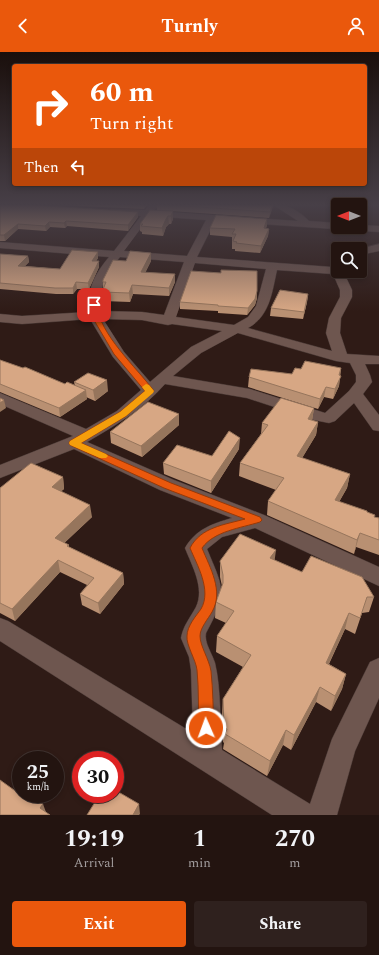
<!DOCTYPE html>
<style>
body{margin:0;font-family:Spectral,serif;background:#2f211e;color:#f1f3f6;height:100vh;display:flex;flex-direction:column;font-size:15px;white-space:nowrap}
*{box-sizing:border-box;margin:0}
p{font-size:13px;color:#a39e9f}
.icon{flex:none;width:22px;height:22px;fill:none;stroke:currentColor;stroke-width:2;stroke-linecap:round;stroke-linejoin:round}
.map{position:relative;height:763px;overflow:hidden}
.drawer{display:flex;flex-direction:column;background:#231410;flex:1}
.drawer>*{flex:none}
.guide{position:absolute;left:12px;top:12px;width:355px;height:122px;border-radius:4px;box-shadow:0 2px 6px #0003,0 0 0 1px #403330;background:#ea580c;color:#fff;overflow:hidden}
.needle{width:26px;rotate:270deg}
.controls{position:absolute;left:331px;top:146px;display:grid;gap:8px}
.controls a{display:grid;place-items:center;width:36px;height:36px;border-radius:4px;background:#231410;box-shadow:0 2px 6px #0003,0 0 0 1px #403330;font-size:20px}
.speed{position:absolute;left:12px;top:699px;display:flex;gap:8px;font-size:20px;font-weight:700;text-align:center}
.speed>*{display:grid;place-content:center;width:52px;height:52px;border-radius:50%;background:#231410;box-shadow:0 2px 6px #0003,0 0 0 1px #403330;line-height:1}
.speed small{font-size:10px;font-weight:400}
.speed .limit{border:6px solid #d22;background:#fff;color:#111}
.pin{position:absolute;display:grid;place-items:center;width:34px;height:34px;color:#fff;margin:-17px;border-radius:8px;box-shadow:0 2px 6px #0006}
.me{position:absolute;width:44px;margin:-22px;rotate:358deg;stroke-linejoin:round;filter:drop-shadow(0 0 3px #0008)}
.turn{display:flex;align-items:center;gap:14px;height:84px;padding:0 12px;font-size:18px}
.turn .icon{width:52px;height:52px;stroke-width:2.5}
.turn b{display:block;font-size:28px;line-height:34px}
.then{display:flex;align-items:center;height:38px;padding:0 12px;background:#0003;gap:8px;font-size:15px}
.eta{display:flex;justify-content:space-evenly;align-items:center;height:68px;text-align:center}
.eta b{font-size:24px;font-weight:700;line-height:28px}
.primary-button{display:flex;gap:8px;margin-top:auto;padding:8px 12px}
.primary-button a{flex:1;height:46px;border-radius:4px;background:#ea580c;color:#fff;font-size:16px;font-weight:700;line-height:46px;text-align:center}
.primary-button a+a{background:#2f211e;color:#f1f3f6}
header{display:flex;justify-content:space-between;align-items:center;height:52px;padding:0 12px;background:#ea580c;color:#fff;font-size:18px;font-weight:700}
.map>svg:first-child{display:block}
</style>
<header><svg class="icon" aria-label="back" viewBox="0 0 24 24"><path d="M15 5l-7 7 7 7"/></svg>Turnly<svg class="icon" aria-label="person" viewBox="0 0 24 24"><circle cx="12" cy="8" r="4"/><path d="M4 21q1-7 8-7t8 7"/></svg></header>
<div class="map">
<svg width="379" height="763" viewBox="0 0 379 763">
<rect width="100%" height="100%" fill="#2f1b16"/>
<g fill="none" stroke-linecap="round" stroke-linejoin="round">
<defs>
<path id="street" d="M150,152H155L157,154L154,159L298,169L272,152C285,151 300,159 309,169L338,171V175H360V173L379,174V180L215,169L197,205L332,215L334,212L338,211V219H343L352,238V245L341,266L340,281L347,302L379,304V312H365L370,323L372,330L363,342L379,363V379L373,378L354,351L335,369L329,371L314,368L247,346L165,332C142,358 116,373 87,390L174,428L264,463L379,515V534L255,476L222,485L207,497C224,538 228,540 206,581C204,591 212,601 215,611C221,636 220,671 222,698L310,752L332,687L370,610L379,606V646L355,699L337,763H272L0,589V566L8,569L193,681L191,618L189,605L181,586C183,574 190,566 196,555C205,536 192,514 185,496C196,477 212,472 232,466L160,438L74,397L0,426V413L73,384L0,352V341L86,377L117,359L141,338L113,305L90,267L22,272L0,270V262L22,264L88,260C88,236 94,223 109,205L0,196V190L114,199L141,164L114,162L111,161L109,159L111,157L145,158ZM150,164L206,168L187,204L124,199ZM120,205L184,210L164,263L142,260L100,259C100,235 104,224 120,205ZM195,211L266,217L256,254L248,265L234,273L176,265ZM277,218L333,222L340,238V245L329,266L326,281L332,299L248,276C270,264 272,240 277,218ZM103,267L142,268L168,273L172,272L222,279L191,295L150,330L124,300ZM238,281L336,309L350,311L356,323V330L349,339L325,361L250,337L173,324L201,301Z
M379,192V199L360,203L359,197Z"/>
</defs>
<use href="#street" stroke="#483834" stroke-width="1"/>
<use href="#street" fill="#6e564f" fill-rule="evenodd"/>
</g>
<path fill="#b99072" d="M0,152L34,153L138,160V165L128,179L67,174L65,176L50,175L46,179L18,177L5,189H0Z
M40,152H148L144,157Z
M156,152L273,154L269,166L157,158Z
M173,159V167L171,172H169L166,175L163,184L142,182V180L140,179V172Z
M267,167L266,176L269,177L268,184L260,201L235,199V197H232V185L210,183V176Z
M98,200V206L96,209L99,215L89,237H77L73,242H56L0,237V202L28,204L29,210L25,214L60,217Z
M126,209H151L145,221L175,230L169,244L133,242L130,250L103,249L102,240L103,237V230Z
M308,242L307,250L303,267L270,264L271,256Z
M257,246L255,253L247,263L218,261V259L180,257V250Z
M0,308L65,332L75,334L74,330L108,339L95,349L86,345L87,347L60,365L0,340Z
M341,316L339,334L333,347L324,345L318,357L248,335L249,325L292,322L301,317Z
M314,356L312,368L318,370L316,383L302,406L350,422L347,436L339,450L367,460L374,465L379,466V503L356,495L354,502L267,463L268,449L276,438L239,424L240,411L261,382L262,371Z
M179,362V373L142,405L111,391L110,380Z
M239,397L211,441L164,422L163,411L212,404Z
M63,425L64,437L61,439L92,465L64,491L69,493V495L123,521L124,532L100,562L82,553L80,542L87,533L60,520L15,569L0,561V436Z
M274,508L302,520L374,545L369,560L362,561L355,582L345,577L329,612L346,622L342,637L331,659L316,650L291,698L283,693L267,724L223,697L224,691L223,690L222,662L223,647L243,615L216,600L217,584L226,571L215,566L216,550L222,534L220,525V509Z"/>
<path fill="#96755c" d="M144,152H148L144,157Z
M273,152V154L269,166L270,160Z
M173,159V167L171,172V164Z
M138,160V165L128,179V173Z
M168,164L169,172L166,175L163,184L162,176L166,167Z
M267,167V174L263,184L264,176Z
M66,169L67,174L65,176L64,171Z
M49,170L50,175L46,179L45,174Z
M18,172V177L5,189L4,183Z
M269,177L268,184L260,201L261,194Z
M98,200V206L93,215L92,209Z
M151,201V209L141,229V220Z
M28,204L29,210L19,220L18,214Z
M99,209V215L89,237L88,231Z
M175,222V230L169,244V236Z
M76,230L77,237L73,242V236Z
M132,233L133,242L130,250L129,241Z
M257,239V246L255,253L247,263L248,256Z
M308,242L307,250L303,267L304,260Z
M341,316L339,334L333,347L335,337Z
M107,328L108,339L95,349L93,338Z
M326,335L324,345L318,357L320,347Z
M86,338L87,347L60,365L59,356Z
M4,348L6,356L0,360V351Z
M314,356L312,369L308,367Z
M179,362V373L142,405L141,394Z
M318,370L316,383L295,418L297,404Z
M240,386L239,397L211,441V429Z
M350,422L347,436L332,462L335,448Z
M63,425L64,437L54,446L52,435Z
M90,453L92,465L57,498L55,486Z
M360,481L354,502L357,488Z
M276,498L274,513L270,506Z
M58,508L60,520L15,569L12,557Z
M123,521L124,532L100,562L98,551Z
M349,561L345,577L322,626L326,611Z
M346,622L342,637L331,659L335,644Z
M320,635L316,650L291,698L294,683Z
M286,678L283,693L267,724L270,709Z
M43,752L47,763L40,756Z
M139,752L140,762L139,763H133Z"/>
<path fill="#d7a784" stroke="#96755c" d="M0,152H28L34,153L138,160L128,173L66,169L64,171L49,170L45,174L18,172L4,183H0Z
M156,152H273L270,160Z
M150,158L173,159L171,164H168L166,167L162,176L141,174L143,172H140Z
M216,163L267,167L264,176L269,177L261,194L236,191L237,190L233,189L236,182H232L235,177L210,176Z
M72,198L98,200L92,209H99L88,231L76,230L73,236H55L0,231V202L28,204L18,214L60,217Z
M130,199L151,201L141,220L175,222L169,236L132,233L129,241L102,240L106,230H103V228L113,208L126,209Z
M221,218L257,219V239L255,247L248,256L218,254V253L180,250L191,219L221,221Z
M280,238L308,242L304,260L271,256Z
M0,308L23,316L25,315L65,332L67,330L86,338L59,356L0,332Z
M305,309L341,316L339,323L341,324L335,337L326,335L320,347L249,325L251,317L292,322L295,316L301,317Z
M88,321L107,328L93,338L74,330Z
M0,346L4,348L0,351Z
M281,346L314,356L308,367L318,370L297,404L350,422L335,448L367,459V460L375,463L374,465L379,466V488L360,481L357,488L268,449L284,426L240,411L268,373L262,371Z
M148,350L179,362L141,394L110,380Z
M229,379L240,386L211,429L163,411L177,393L212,404Z
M31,411L63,425L52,435L90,453L55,486L69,493L67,494L123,521L98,551L80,542L94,526L58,508L12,557L0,551V436Z
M240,482L276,498L270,506L302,520L311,504L362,525L374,545H367L360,566L349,561L326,611L346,622L335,644L320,635L294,683L286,678L270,709L225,682L227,677L224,675L223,647L251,603L217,584L234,559L216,550L223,531V523L220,509Z
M0,728L21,743L22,742H29L43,752L40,756L50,763H0Z
M115,738L139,752L133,763H87L100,742H115Z"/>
<linearGradient id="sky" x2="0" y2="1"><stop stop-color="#1a0f0c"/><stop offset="0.59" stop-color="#473f47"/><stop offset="1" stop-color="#473f47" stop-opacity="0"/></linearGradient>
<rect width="379" height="259" fill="url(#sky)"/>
<path fill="#ea580c" stroke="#983908" d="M94,251L97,253C99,282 137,316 154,339L126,364L81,391L171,431L260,465L262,468L260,470C241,476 214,479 202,496C210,516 224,539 212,560C208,567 200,576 200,584C200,594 209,607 211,619C213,638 213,657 214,676L212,682L206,684L201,682L199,676C198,657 199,637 197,618C196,608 186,593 187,584C187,574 196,564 201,557C212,538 197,513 190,496C201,475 224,473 245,467L164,436L70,393L69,391L70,389L120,360L145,339L114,302L91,263V253Z"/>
<path fill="#f59e0b" d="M146,332L149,333L154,339L153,341L126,364L81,391L106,402L108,404L106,406H100L70,393L69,391L70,389L120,360L145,339L142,335Z"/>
</svg>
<div class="controls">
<a><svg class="needle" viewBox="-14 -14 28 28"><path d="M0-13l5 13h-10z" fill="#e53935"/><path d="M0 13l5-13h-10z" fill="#a39e9f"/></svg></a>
<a><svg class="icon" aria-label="search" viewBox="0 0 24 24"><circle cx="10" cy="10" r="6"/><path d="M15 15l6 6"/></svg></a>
</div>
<div class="speed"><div>25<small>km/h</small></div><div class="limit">30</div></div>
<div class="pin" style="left:94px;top:253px;background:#d93025"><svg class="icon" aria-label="arrive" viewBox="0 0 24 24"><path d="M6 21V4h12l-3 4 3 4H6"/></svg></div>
<svg class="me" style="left:206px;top:676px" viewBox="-20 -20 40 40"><circle r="17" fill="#ea580c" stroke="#fff" stroke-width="3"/><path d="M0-11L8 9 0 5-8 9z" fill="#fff"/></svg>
<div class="guide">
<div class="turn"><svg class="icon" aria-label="right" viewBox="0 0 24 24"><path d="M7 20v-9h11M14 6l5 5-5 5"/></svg><div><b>60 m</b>Turn right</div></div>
<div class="then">Then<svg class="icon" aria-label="left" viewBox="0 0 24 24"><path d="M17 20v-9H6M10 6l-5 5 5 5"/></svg></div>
</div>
</div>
<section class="drawer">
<div class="eta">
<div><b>19:19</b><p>Arrival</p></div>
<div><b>1</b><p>min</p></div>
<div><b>270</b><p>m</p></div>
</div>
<div class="primary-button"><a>Exit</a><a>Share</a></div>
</section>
